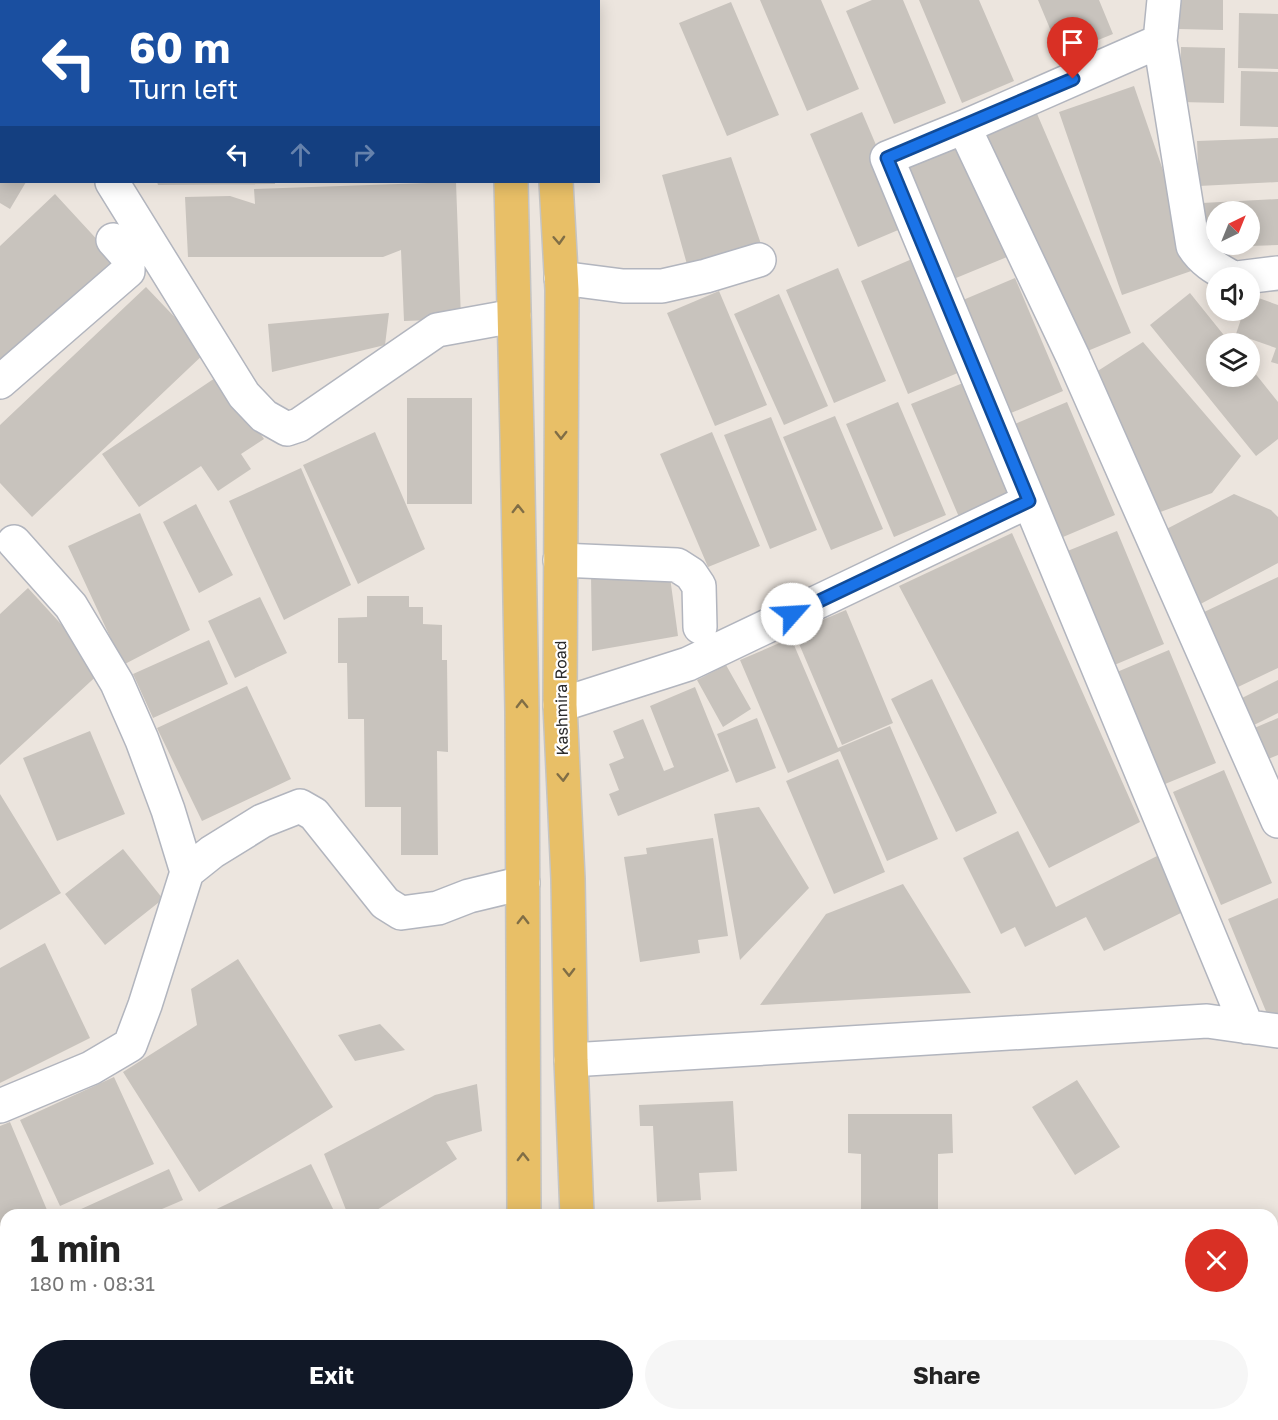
<!DOCTYPE html>
<meta charset="utf-8">
<style>
body{margin:0;font-family:"Golos Text",sans-serif;background:#f6f6f6;color:#222;height:100vh;display:flex;flex-direction:column;font-size:22px;white-space:nowrap}
*{box-sizing:border-box;margin:0}
p{font-size:20px;color:#767676}
.icon{flex:none;width:33px;height:33px;fill:none;stroke:currentColor;stroke-width:2;stroke-linecap:round;stroke-linejoin:round}
.map{position:relative;flex:1;overflow:hidden}
.sheet{position:absolute;left:0px;top:1209px;width:1278px;height:212px;display:flex;flex-direction:column;background:#fff;border-radius:18px 18px 0 0;box-shadow:0 3px 15px #0003}
.sheet>*{flex:none}
.top-card{position:absolute;left:0px;top:0px;width:600px;height:183px;box-shadow:0 3px 15px #0003;background:#1a4fa0;color:#fff;overflow:hidden}
.needle{width:39px;rotate:43deg}
.buttons{position:absolute;left:1206px;top:201px;display:grid;gap:12px}
.buttons a{display:grid;place-items:center;width:54px;height:54px;border-radius:50%;background:#fff;box-shadow:0 3px 15px #0003;font-size:30px}
.pin{position:absolute;display:grid;place-items:center;width:51px;height:51px;color:#fff;margin:-62px -26px;border-radius:50% 50% 50% 0;rotate:-45deg;box-shadow:0 0 6px #0007}
.pin .icon{rotate:45deg}
.me{position:absolute;width:66px;margin:-33px;rotate:64deg;stroke-linejoin:round;filter:drop-shadow(0 0 4px #0008)}
.turn{display:flex;align-items:center;gap:21px;height:126px;padding:0 30px;font-size:27px}
.turn .icon{width:78px;height:78px;stroke-width:2.5}
.turn b{display:block;font-size:42px;line-height:51px}
.lanes{display:flex;align-items:center;height:57px;padding:0 30px;background:#0003;justify-content:center;gap:30px;direction:ltr}
.lanes .off{opacity:.35}
.round{display:grid;place-items:center;flex:none;width:63px;height:63px;border-radius:32px;background:#f6f6f6}
.overview{display:flex;align-items:center;justify-content:space-between;height:102px;padding:0 30px}
h1{font-size:36px;font-weight:700;line-height:45px}
.cta{display:flex;gap:12px;margin-top:auto;padding:12px 30px}
.cta a{flex:1;height:69px;border-radius:36px;background:#111827;color:#fff;font-size:24px;font-weight:700;line-height:69px;text-align:center}
.cta a+a{background:#f6f6f6;color:#222}
.map>svg:first-child{display:block}
</style>
<div class="map">
<svg width="1278" height="1420" viewBox="0 0 1278 1420">
<rect width="100%" height="100%" fill="#ece5de"/>
<path fill="#c8c3bd" d="M760,0H821L859,89L807,111Z
M872,0H903L946,103L894,124L846,11Z
M919,0H979L1014,81L962,103Z
M1038,0H1099L1113,34L1061,55Z
M1180,0H1223V30L1179,29Z
M731,2L779,115L727,136L679,23Z
M1239,13L1278,14V69L1238,68Z
M1181,47L1225,48L1224,103L1180,102Z
M1241,71L1278,72V127L1240,126Z
M1134,86L1197,269L1122,295L1059,112Z
M1035,109L1131,333L1073,357L977,134Z
M862,112L910,225L858,247L810,134Z
M1278,138V182L1199,186L1197,141Z
M960,143L1007,257L956,278L908,165Z
M731,157L761,244L688,268L662,175Z
M0,182H26L10,209L0,203Z
M157,182H275V184L158,185Z
M456,182L461,319L404,321L401,250L383,257H188L185,197L230,196L255,204L254,189Z
M55,194L115,259L0,367V246Z
M1278,199V245L1250,246V212H1216V244H1240V246L1204,248L1202,203Z
M912,259L960,372L908,394L861,281Z
M838,268L886,381L834,403L786,290Z
M1015,278L1063,391L1011,413L963,300Z
M146,287L207,351L32,517L0,483V425Z
M719,291L767,405L715,426L667,313Z
M1190,293L1231,344H1216V376H1250V367L1278,402V439L1256,456L1150,325Z
M779,294L828,406L784,425L734,314Z
M1250,295L1278,305V364L1271,362L1276,348L1236,334L1244,310H1250Z
M389,313L385,345L272,372L268,324Z
M1143,342L1241,456L1212,493L1155,514L1093,374Z
M221,374L264,439L241,454L251,469L218,491L201,466L139,507L102,454Z
M963,383L1011,496L959,517L911,404Z
M407,398H472V504H407Z
M898,402L946,515L894,537L846,424Z
M1067,402L1115,515L1063,537L1015,424Z
M835,416L883,529L831,550L783,437Z
M771,417L817,530L770,549L724,435Z
M375,432L425,549L358,584L303,465Z
M712,432L760,546L708,567L660,454Z
M301,468L351,585L284,620L229,501Z
M1234,494L1271,510L1278,517V563L1191,609L1153,536Z
M196,504L233,575L199,593L163,522Z
M140,513L190,630L123,665L68,546Z
M1117,531L1164,644L1112,666L1065,552Z
M1012,533L1140,822L1049,868L899,586Z
M591,574L670,577L678,636L592,651Z
M1278,577V668L1238,687L1202,613Z
M28,588L103,670L0,765V614Z
M367,596H409V607H423V624L442,625V660H447L448,752L437,751L438,855H401V807H365L364,719H348L347,663H338V618L367,617Z
M260,597L287,653L235,678L208,621Z
M846,610L893,723L842,745L794,632Z
M791,638L838,748L890,726L938,839L887,861L840,751L788,773L740,660Z
M209,640L228,684L153,718L133,674Z
M1169,650L1216,763L1165,784L1117,672Z
M726,665L751,709L723,727L697,680Z
M932,679L997,813L956,832L891,699Z
M1278,680V713L1254,725L1240,699Z
M247,686L291,779L202,821L157,728Z
M695,687L729,771L618,816L609,794L619,790L609,764L624,758L613,731L643,719L664,771L674,767L650,706Z
M757,718L776,768L736,783L717,734Z
M1278,718V755L1266,760L1252,729Z
M90,731L125,814L57,841L23,758Z
M838,759L885,872L834,894L786,781Z
M1224,770L1272,883L1221,905L1173,792Z
M0,794L61,893L0,930Z
M759,807L809,888L740,960L714,814Z
M1018,831L1056,907L1167,851L1195,906L1104,951L1086,917L1025,947L1015,927L1001,934L963,858Z
M713,838L728,936L698,940L700,953L640,962L624,857L647,854L646,848Z
M123,849L163,899L105,945L65,894Z
M903,884L971,993L760,1005L826,914Z
M1278,898V1019L1270,1021L1228,919Z
M45,943L90,1038L0,1083V968Z
M238,959L333,1107L199,1192L123,1072L197,1025L191,989Z
M380,1024L405,1050L355,1061L338,1035Z
M114,1077L154,1164L60,1206L20,1120Z
M1077,1080L1120,1147L1075,1175L1032,1107Z
M477,1084L482,1131L446,1142L457,1159L369,1215H348L324,1154L435,1095Z
M733,1101L737,1171L699,1173L701,1200L657,1202L653,1126H640L639,1105Z
M848,1114H952L953,1153L938,1154V1215H861V1154L848,1153Z
M10,1122L47,1210L34,1215H6V1227L0,1229V1126Z
M311,1164L336,1215H204Z
M169,1169L183,1200L148,1215H68Z
M6,1243V1279L0,1282V1246Z
M6,1321V1414H127L130,1420H0V1324Z
M131,1414H172L162,1420H134Z
M190,1414H229L218,1420H193Z
M261,1414H312L314,1420H252L251,1418Z
M377,1414H474L464,1420H380Z"/>
<g fill="none" stroke-linecap="round" stroke-linejoin="round">
<defs>
<path id="minor" d="M1164,0L1160,41L964,127L887,158L1247,1027
M28,2L29,0
M1160,41L1193,246C1203,262 1217,269 1233,278
M0,47L2,45
M964,127L1073,357L1278,821
M112,182L244,395L264,416L287,429L299,425L437,330L514,316
M561,278L623,286H662L706,276L759,260
M1237,278L1278,273
M0,382L128,271V257L113,240
M14,542L71,606L117,683L142,740L168,810L187,872
M560,560L677,565L691,574L699,586L700,627
M560,705L688,664L1029,501
M571,1060L1207,1021L1278,1031
M0,1106L91,1068L130,1045L145,1005L187,872L212,852L262,821L300,806L314,814L385,903L401,913L438,908L469,896L523,883"/>
<path id="major" d="M507,0V2
M546,0V2
M511,182C515,358 520,535 522,711C524,879 522,1047 524,1215
M556,182L562,290L560,705L568,879L571,1060L577,1215
M526,1414V1420
M585,1414V1420"/>
</defs>
<use href="#minor" stroke="#b2b5be" stroke-width="36"/>
<use href="#major" stroke="#c4c4c4" stroke-width="36"/>
<use href="#minor" stroke="#fff" stroke-width="33"/>
<use href="#major" stroke="#e8bf67" stroke-width="33"/>
</g>
<defs><path id="oneway-chevron" d="M-2-3.5L2.5 0L-2 3.5" fill="none" stroke-width="1.6" stroke-linecap="round" stroke-linejoin="round" transform="scale(1.5)"/></defs>
<g stroke="#806e46">
<use href="#oneway-chevron" transform="translate(559 240) rotate(87)"/>
<use href="#oneway-chevron" transform="translate(561 435) rotate(90)"/>
<use href="#oneway-chevron" transform="translate(518 509) rotate(-91)"/>
<use href="#oneway-chevron" transform="translate(522 704) rotate(-91)"/>
<use href="#oneway-chevron" transform="translate(563 777) rotate(87)"/>
<use href="#oneway-chevron" transform="translate(523 920) rotate(-90)"/>
<use href="#oneway-chevron" transform="translate(569 972) rotate(89)"/>
<use href="#oneway-chevron" transform="translate(523 1157) rotate(-91)"/>
</g>
<g fill="none" stroke-linecap="round" stroke-linejoin="round">
<defs>
<path id="route" d="M792,614L1029,501L887,158L1073,79"/>
</defs>
<use href="#route" stroke="#114b97" stroke-width="15"/>
<use href="#route" stroke="#1a73e8" stroke-width="10"/>
</g>
<g text-anchor="middle" dominant-baseline="central" stroke-width="4.5" stroke-linejoin="round" paint-order="stroke">
<g font-size="16" fill="#2b2b2b" stroke="#fff">
<text transform="translate(561 698) rotate(-91)">Kashmira Road</text>
</g>
</g>
</svg>
<div class="buttons">
<a><svg class="needle" viewBox="-14 -14 28 28"><path d="M0-13l5 13h-10z" fill="#e53935"/><path d="M0 13l5-13h-10z" fill="#767676"/></svg></a>
<a><svg class="icon" aria-label="sound" viewBox="0 0 24 24"><path d="M4 9h4l5-4v14l-5-4H4zM17 9q2 3 0 6"/></svg></a>
<a><svg class="icon" aria-label="layers" viewBox="0 0 24 24"><path d="M12 4l9 5-9 5-9-5zM3 14l9 5 9-5"/></svg></a>
</div>
<div class="pin" style="left:1073px;top:79px;background:#d93025"><svg class="icon" aria-label="arrive" viewBox="0 0 24 24"><path d="M6 21V4h12l-3 4 3 4H6"/></svg></div>
<svg class="me" style="left:792px;top:614px" viewBox="-20 -20 40 40"><circle r="19" fill="#fff"/><path d="M0-13L10 11 0 6-10 11z" fill="#1a73e8"/></svg>
<div class="top-card">
<div class="turn"><svg class="icon" aria-label="left" viewBox="0 0 24 24"><path d="M17 20v-9H6M10 6l-5 5 5 5"/></svg><div><b>60 m</b>Turn left</div></div>
<div class="lanes"><svg class="icon" aria-label="left" viewBox="0 0 24 24"><path d="M17 20v-9H6M10 6l-5 5 5 5"/></svg><svg class="icon off" aria-label="ahead" viewBox="0 0 24 24"><path d="M12 20V5M6 11l6-6 6 6"/></svg><svg class="icon off" aria-label="right" viewBox="0 0 24 24"><path d="M7 20v-9h11M14 6l5 5-5 5"/></svg></div>
</div>
<section class="sheet">
<div class="overview"><div><h1>1 min</h1><p>180 m · 08:31</p></div><a class="round" style="background:#d93025;color:#fff"><svg class="icon" aria-label="close" viewBox="0 0 24 24"><path d="M6 6l12 12M18 6L6 18"/></svg></a></div>
<div class="cta"><a>Exit</a><a>Share</a></div>
</section>
</div>
